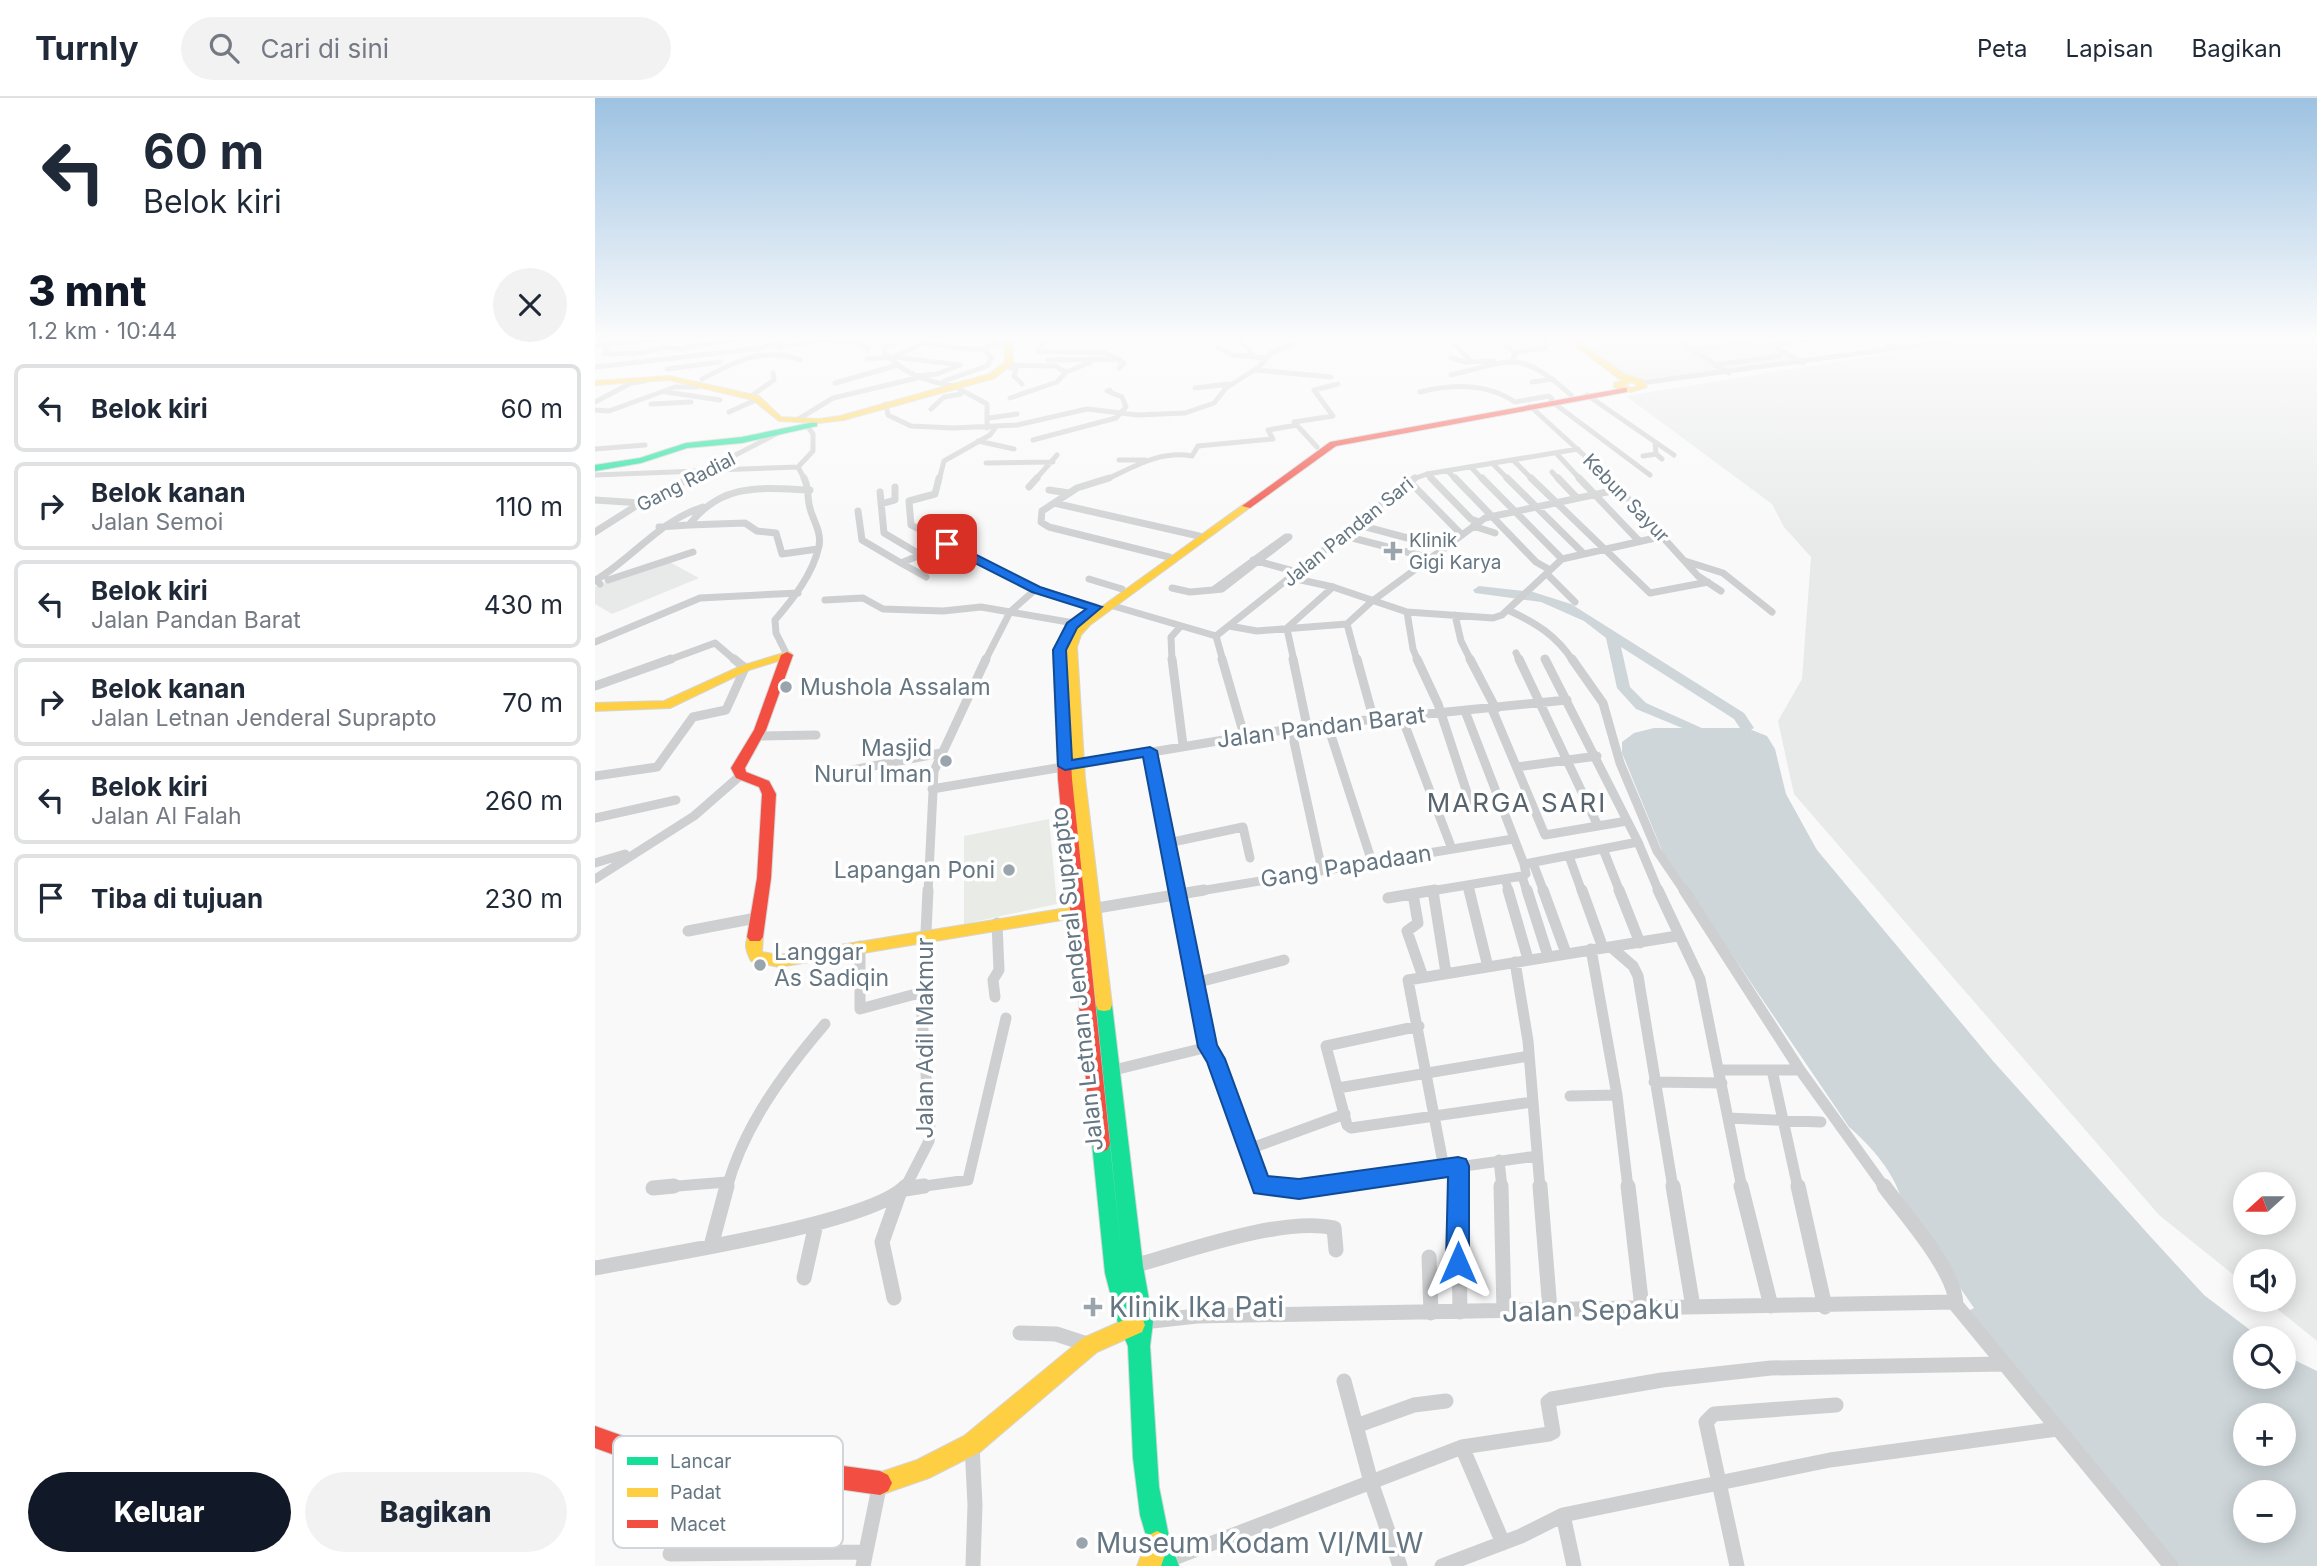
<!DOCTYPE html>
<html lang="id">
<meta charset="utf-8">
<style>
body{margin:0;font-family:Inter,sans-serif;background:#f2f2f3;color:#1f2937;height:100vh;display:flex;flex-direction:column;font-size:26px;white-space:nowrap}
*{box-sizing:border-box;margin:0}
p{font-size:23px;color:#747a83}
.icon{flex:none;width:38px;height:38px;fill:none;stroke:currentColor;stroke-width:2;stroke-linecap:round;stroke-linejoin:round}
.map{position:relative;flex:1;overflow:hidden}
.details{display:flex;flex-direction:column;background:#fff;width:595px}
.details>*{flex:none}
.banner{background:#fff;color:#1f2937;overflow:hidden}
.needle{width:46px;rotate:249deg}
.fabs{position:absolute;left:1638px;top:1074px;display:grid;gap:14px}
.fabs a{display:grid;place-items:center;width:63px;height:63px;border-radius:50%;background:#fff;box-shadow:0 4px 18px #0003;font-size:35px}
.pin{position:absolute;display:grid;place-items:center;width:60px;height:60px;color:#fff;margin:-30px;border-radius:14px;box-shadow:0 4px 10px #0006}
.me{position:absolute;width:77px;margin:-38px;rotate:0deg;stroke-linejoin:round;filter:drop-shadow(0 0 5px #0008)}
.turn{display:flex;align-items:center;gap:24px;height:147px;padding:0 28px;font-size:32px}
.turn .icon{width:91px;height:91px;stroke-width:2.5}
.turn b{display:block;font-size:49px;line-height:60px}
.round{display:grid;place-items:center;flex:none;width:74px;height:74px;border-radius:37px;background:#f2f2f3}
.headline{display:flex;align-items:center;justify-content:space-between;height:119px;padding:0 28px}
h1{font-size:42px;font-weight:800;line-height:52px;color:#111827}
.button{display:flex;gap:14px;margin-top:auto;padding:14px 28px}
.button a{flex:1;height:80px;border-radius:42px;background:#111827;color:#fff;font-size:28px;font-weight:800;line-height:80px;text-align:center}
.button a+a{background:#f2f2f3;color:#1f2937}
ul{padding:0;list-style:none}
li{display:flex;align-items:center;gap:21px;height:88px;margin:0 14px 10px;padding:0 14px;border:4px solid #e0e1e3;border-radius:10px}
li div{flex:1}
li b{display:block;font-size:26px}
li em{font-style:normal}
header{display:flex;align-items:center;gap:42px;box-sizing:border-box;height:98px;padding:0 35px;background:#fff;border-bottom:2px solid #e0e1e3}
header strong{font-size:33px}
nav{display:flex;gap:38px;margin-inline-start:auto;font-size:24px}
.search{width:490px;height:63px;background:#f2f2f3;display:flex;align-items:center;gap:18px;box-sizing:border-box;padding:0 24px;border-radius:38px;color:#747a83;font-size:26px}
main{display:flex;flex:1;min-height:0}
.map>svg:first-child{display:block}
</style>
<header>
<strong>Turnly</strong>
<div class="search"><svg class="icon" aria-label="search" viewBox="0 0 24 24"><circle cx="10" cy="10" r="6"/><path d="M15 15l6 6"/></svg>Cari di sini</div>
<nav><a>Peta</a><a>Lapisan</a><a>Bagikan</a></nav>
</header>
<main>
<section class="details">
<div class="banner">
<div class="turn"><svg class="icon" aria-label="left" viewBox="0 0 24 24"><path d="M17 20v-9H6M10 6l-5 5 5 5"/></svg><div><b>60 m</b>Belok kiri</div></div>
</div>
<div class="headline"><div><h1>3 mnt</h1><p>1.2 km · 10:44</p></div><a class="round"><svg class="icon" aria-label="close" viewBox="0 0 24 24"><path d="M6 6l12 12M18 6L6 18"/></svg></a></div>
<ul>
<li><svg class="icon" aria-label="left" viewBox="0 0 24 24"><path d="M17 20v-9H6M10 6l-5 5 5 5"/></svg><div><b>Belok kiri</b></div><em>60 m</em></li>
<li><svg class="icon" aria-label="right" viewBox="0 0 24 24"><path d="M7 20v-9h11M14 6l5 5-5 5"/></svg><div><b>Belok kanan</b><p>Jalan Semoi</p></div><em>110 m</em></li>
<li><svg class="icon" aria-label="left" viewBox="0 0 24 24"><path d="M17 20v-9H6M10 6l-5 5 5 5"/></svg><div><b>Belok kiri</b><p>Jalan Pandan Barat</p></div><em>430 m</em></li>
<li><svg class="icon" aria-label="right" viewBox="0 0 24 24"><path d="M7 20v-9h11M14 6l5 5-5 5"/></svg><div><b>Belok kanan</b><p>Jalan Letnan Jenderal Suprapto</p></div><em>70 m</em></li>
<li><svg class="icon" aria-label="left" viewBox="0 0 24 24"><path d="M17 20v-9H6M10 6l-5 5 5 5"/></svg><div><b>Belok kiri</b><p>Jalan Al Falah</p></div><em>260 m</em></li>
<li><svg class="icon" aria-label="arrive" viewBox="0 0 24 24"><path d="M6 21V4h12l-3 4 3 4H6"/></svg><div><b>Tiba di tujuan</b></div><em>230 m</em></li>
</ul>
<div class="button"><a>Keluar</a><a>Bagikan</a></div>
</section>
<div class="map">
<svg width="1722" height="1468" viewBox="0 0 1722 1468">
<rect width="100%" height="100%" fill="#f9f9f9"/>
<path fill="#e8e9e9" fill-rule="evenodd" d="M978,239H1159L1200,263L1050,284L1032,278Z
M1394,239H1722V1243L1671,1202H1689V1164H1650V1186L1564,1117L1199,696L1183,623L1207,581L1216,459L1189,429L1177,406L1031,298ZM1650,1087H1689V1125H1650Z
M69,461L104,480L17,516L0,506V489Z"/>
<path fill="#e8ebe6" d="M454,721L462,806L369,826V738Z"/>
<path fill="#ced6d9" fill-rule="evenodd" d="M1059,630H1152L1172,638L1180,651L1191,696L1222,752L1398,963L1554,1137L1609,1197L1667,1241H1650V1279H1689V1257L1722,1273V1468H1578L1369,1215L1379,1210L1308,1107C1301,1076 1277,1049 1254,1029L1068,755L1027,655V644L1039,635ZM1650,1318H1689V1356H1650ZM1650,1395H1689V1433H1650Z"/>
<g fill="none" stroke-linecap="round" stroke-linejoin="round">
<path fill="#ced6d9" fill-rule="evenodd" d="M884,488L938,494L976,506L1149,615L1159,630L1152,634L1147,633L1139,621L1026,549L1035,589L1051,605L1109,631L1102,635L1097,634L1041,611L1022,590L1011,540L989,523L946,504L880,495L878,492Z"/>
<defs>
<path id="fast" d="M219,324H222V328L147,345L92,350L46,365L0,373V367L45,360L91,345L147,339Z
M509,901L515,902L517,907L548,1168L558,1224L555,1248L564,1389L575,1444L584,1468H560L545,1417L538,1360L533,1248L523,1225L510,1175L497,1046L500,1040L506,1038L512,1040L515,1046L526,1151L501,907L503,902Z"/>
<path id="slow" d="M416,239H424L417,247L418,265L400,280L249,322L224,325L184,323L158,302L74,282L0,287V283L74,278L164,298L186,319L224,321L245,318L394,276L410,264L409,246Z
M969,239H977L1029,276L1048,282L1052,289L1036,294L1019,289V285L1029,282L1023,280ZM1037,284L1043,288L1036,290L1029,287Z
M649,406L657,408L495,527L486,537L482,549L490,680L517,907L515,912L509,913L503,912L501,907L491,818L184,869L156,863C151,853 148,846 155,835H165L168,839L167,854L184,857L490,807L476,680L470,549L475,536L487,523Z
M192,554L196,555V559L154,572L75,610L0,613V605L69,603L146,568Z
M540,1217L547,1220L550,1227L547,1234L502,1254L385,1354L334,1380L285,1397L277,1393L273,1385L277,1377L322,1362L369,1338L488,1240Z
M562,1433L570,1437L574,1445L566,1468H542L554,1437Z"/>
<path id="jam" d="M1029,290H1032V294L741,348L655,410L647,408L735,344Z
M479,522L485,525L470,552L477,681L515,1046L512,1052L506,1054L500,1052L497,1046L463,681L458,552L473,525Z
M192,554L198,557L171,632L150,670L151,674L174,683L181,696L176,780L168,839L165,843H155L152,839L162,780L167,696L164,689L141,680L136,670L159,632L186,557Z
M0,1328L28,1338L285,1373L293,1377L297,1385L293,1393L285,1397L28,1360L0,1350Z"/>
</defs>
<use href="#fast" stroke="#d5d6d7" stroke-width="2"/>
<use href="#slow" stroke="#d5d6d7" stroke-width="2"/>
<use href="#jam" stroke="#d5d6d7" stroke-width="2"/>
<path stroke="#cecfd0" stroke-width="5" d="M291,239L289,254C308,276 332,284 360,288
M335,239L327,245L382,252L415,243
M368,239L403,242
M453,239L443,253L510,255L529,265L524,270
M853,239L876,263
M902,239L920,255L918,262
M1077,239L1134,275
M1163,239L1208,265
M1281,239L1299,248L1292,249
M265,240L263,244L273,251
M644,241L658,256
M908,243L936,239
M449,244L472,239
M0,247L87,239
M1176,247L1227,239
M12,248L9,256L45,255L73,249L86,251L151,239
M184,249L224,242L264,245
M288,250L299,246L305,239
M623,250L638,257L672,260
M1097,252L1159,243
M922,254L950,250L952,245L947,239
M300,259L328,245
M856,260L870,264L899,263
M272,261L300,259L365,267
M453,262L525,261
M413,267L460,268L471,274L462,284L415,300
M1120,267L1185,258
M0,269L166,250L198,239
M413,269L421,271L419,278L427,286
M72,271L125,264
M660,272L736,279
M471,274L496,264
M856,277C917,263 923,250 976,297
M321,278L342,276L365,267
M107,281C139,264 169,248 205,262
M349,283L392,268L397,260L389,251
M937,284L958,281
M240,285L303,267
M1046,285L1383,239
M359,288L392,306V330
M600,290L634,286
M71,294L125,302
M825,294C857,286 892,285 920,304L954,298L957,301
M992,297L1079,357
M156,298L179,282L178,275
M956,303L1055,377
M0,304L36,285L50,283
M56,306L96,304
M291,306L293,317L316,328L358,330L422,327L492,311L543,317L590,315L619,305L631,290L664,269L676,255L716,239
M935,308L1016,382
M336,311L349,299L366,296
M0,312L14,313L80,289H102
M134,314L163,301
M394,320L422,316
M202,322L238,300L322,280
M699,324L738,318L719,292L743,286
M699,324L722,349
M438,342L521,320L531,309L527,299L512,293L515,292
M383,343L419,351
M1060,344L1061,356L1067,361
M0,351L50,347
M961,355L986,382
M1048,358L1061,356
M524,362H550
M918,362L938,382
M391,365L458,364
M897,365L914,382
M876,369L888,382
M119,372L203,369
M853,373L861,382
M957,374L964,382
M832,376L837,382
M0,377L104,373
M92,382L183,335
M210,382L203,369L218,353V336L213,329
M344,382L349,363L395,337L400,330
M440,382L462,357
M510,382C539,369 565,352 597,358L603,348L678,341L673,332L702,327
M815,382L832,376L983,351"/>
<path stroke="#cecfd0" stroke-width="7" d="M344,380L340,396L314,403L316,427L441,491L501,509
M514,380L482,390L447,413L446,424L454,429L574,459
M836,380L876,421L884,424
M860,380L941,464L955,472
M887,380L967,461
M912,380L988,455
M936,380L1055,495L1113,484
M963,380L982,400
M984,380L1044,443
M1014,380L1103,478L1126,493
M813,382L867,437
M434,389L442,380
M454,392L474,395
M285,394L289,435L326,457
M0,402L46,405
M459,405L604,438
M286,406L300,402V389
M263,413L267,442L306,465L352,446
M760,426L850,450
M94,427L150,425L162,433L181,435L187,456L223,451
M878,428L900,435
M64,429L94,427C127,384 166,390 215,392
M0,434L44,406L96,380
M746,437L835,460
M691,439H694L627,491L618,492Z
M658,462L702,474
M1090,463L1128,475L1177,514
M306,465L331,479
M952,476L980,504
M697,480L738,489L812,514L898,520L907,517L967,461L1069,438
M494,481L527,491
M13,482L98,454
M5,486L1,482C39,459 64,423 108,409
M577,490L595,494L618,492
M230,502L268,500L288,511L348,513L386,509L479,525
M515,507L621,538
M913,512C941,525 961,537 978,563
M812,514L818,551L823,563
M860,517L866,543L876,563
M634,528L662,533L752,526
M692,530L738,489
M692,531L699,563
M621,538L820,380
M621,538L628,563
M0,544L105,500L203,495
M921,555L925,563
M192,557L181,535L180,522C198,501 218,476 224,448C227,432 216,420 214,406C212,395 214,390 209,380
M71,563L120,545L141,563
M390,563L415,514L441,491
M577,563L576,539L586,528
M762,563L752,526L776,504L890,420L1026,391"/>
<path stroke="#cecfd0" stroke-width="9" d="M577,561L588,647
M627,561L649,637
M698,561L712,628
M762,561L778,619
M822,561L843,606L877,710
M875,561L901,611
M924,561L1003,728
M950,561L1043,744
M977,561L1008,605L1025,665L1062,753L1090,794
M0,588L76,561
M897,611L950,737L1032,723
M870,613L929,766L1043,744L1064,794
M806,617L857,751
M732,625L777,764
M696,630L727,772
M162,638L221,637
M555,653L583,794
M922,669L1002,658
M252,673L346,655
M0,678L62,669L98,619L131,612L150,570L139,561
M337,691L712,628L972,602
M0,720L81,702
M573,745L648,729L655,760
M1008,751L1025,794
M974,758L987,794
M0,765L30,756
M938,765L949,794
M927,778L932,794
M0,781L99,718L146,677
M910,781L914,794
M873,787L875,794
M333,794L339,673L391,561
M599,794L918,741
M830,794L927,778L931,776L929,766"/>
<path stroke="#cecfd0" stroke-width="11" d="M582,792L613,949L621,961L666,1088L692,1090
M874,792L893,869
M913,792L933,861
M932,792L953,858
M948,792L971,855
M987,792L1008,850
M1024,792L1045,845
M1063,792L1105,881L1147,1090
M1089,792L1205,972L1290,1090
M838,793L851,875
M818,796L823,825L812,833L828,879
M793,800L840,792
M496,811L609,792
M93,833L161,820
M265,848V911L328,894
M1016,849L1038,868L1043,878L1078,1090
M996,851L1022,997L1033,1090
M920,864L933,943L945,1090
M600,885L689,862
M400,899L398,882L404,872L402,825
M824,928L731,948L752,1027L756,1030L937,1004
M1124,972H1205
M1177,972L1203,1090
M515,973L613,949
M1059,984L1127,985
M743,990L934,958
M975,998L1022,997
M1133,1020L1226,1024
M654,1051L750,1016
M904,1062L907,1090
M863,1068V1090
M849,1070L813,882L1082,838
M58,1090L132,1084
M132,1090C148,1029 189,974 230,926
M310,1090L334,1043L335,1033L327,918L333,792
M316,1090L373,1082L411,920
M711,1090L942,1058"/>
<path stroke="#cecfd0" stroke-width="15" d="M670,1088L704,1091L723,1088
M863,1088L865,1214
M906,1088L909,1213
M945,1088L955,1212
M1033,1088L1047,1210
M1078,1088L1098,1209
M1146,1088L1176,1208
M1203,1088L1230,1209
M1289,1088C1310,1117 1361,1173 1361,1207L1576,1468
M58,1090L79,1088
M310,1091L329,1088
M116,1148L132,1088
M834,1159L836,1215
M538,1168C590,1154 688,1118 739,1130L741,1152
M0,1170C60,1158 276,1126 311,1088
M209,1180L221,1126
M299,1200L287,1144L304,1096
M548,1224L602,1218L1360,1204
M425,1235L461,1236L495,1247
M749,1283L776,1384L805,1468
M761,1328L819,1307L851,1303
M377,1347L380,1407L378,1468
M867,1349L908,1445
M968,1417L979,1468
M75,1456L271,1454
M268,1468L285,1385
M558,1468L867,1349L954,1336L958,1334L953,1304L957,1301L1067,1282L1176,1270L1408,1266
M847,1468L926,1438L968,1417L1235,1362L1462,1331
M1142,1468L1111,1324L1119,1316L1241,1307"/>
<use href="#fast" fill="#16e098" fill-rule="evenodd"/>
<use href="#slow" fill="#ffcf43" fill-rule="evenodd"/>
<use href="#jam" fill="#f24e42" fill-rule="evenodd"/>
</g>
<linearGradient id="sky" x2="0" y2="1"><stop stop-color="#9dc2e2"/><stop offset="0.54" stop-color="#fcfcfc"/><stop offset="1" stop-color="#fcfcfc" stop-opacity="0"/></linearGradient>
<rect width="1722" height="445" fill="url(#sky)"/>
<path fill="#1a73e8" stroke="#114b97" stroke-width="2" d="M348,444H356L445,489L507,509L482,530L471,552L477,662L555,649L562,653L622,947L630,961L673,1078L704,1081L863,1059L871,1061L874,1068V1165L871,1173L863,1176L855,1173L851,1165L853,1079L704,1101L659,1095L612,964L603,949L548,659L470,672L463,668L458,552L472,525L491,511L437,494L348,449Z"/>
<g fill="#99a4ac" stroke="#fff" stroke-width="2.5">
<path d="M794.5 442.5h7v7h7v7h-7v7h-7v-7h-7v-7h7z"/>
<circle cx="191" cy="589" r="7"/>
<circle cx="351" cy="663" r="7"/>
<circle cx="414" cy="772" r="7"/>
<circle cx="165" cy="867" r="7"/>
<path d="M494.5 1198.5h7v7h7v7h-7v7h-7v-7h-7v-7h7z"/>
<circle cx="487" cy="1445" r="7"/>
</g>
<g text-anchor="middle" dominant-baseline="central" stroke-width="7" stroke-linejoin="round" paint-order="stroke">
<g font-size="19" fill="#657683" stroke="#fff">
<text transform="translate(91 384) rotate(-27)">Gang Radial</text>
<text transform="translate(1031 400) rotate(46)">Kebun Sayur</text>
<text transform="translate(753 434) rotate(-39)">Jalan Pandan Sari</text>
</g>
<g font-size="19" fill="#657683" stroke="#fff" text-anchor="start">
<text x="814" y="442">Klinik<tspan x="814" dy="22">Gigi Karya</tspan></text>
</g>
<g font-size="23" fill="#657683" stroke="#fff" text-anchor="start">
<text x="205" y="589">Mushola Assalam</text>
<text x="337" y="650" text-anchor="end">Masjid<tspan x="337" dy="26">Nurul Iman</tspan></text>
<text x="400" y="772" text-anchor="end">Lapangan Poni</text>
<text x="179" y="854">Langgar<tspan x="179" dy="26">As Sadiqin</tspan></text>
</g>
<g font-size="23" fill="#657683" stroke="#fff">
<text transform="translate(726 629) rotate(-7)">Jalan Pandan Barat</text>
<text transform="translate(751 768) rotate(-9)">Gang Papadaan</text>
<text transform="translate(482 881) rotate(-96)">Jalan Letnan Jenderal Suprapto</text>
<text transform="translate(330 940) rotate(-90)">Jalan Adil Makmur</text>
</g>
<g font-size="26" letter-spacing="2" fill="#57646e" stroke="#fff">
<text x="922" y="704">MARGA SARI</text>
</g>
<g font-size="28" fill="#657683" stroke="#fff" text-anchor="start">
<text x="514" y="1209">Klinik Ika Pati</text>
<text x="501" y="1445">Museum Kodam VI/MLW</text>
</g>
<g font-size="28" fill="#657683" stroke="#fff">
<text transform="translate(996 1212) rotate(-1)">Jalan Sepaku</text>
</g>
</g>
<rect x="18" y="1338" width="230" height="112" rx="10" fill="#fff" stroke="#d1d6da" stroke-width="2"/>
<rect x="32" y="1359" width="31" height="8" fill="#16e098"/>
<rect x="32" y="1390" width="31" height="9" fill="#ffcf43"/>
<rect x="32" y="1422" width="31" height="8" fill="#f24e42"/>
<g font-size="19" fill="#657683">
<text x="75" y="1370">Lancar</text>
<text x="75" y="1401">Padat</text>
<text x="75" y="1433">Macet</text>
</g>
</svg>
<div class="fabs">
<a><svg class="needle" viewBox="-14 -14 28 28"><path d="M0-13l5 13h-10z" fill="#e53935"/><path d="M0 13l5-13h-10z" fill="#747a83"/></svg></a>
<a><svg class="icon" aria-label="sound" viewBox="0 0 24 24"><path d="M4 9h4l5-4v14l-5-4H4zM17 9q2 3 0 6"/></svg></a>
<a><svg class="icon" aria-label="search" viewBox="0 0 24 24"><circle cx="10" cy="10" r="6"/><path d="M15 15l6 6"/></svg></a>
<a>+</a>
<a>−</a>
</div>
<div class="pin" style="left:352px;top:446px;background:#d93025"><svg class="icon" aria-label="arrive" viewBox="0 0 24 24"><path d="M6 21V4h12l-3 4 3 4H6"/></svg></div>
<svg class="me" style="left:863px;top:1165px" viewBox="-20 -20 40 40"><path d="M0-17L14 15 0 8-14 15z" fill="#1a73e8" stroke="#fff" stroke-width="4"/></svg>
</div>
</main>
